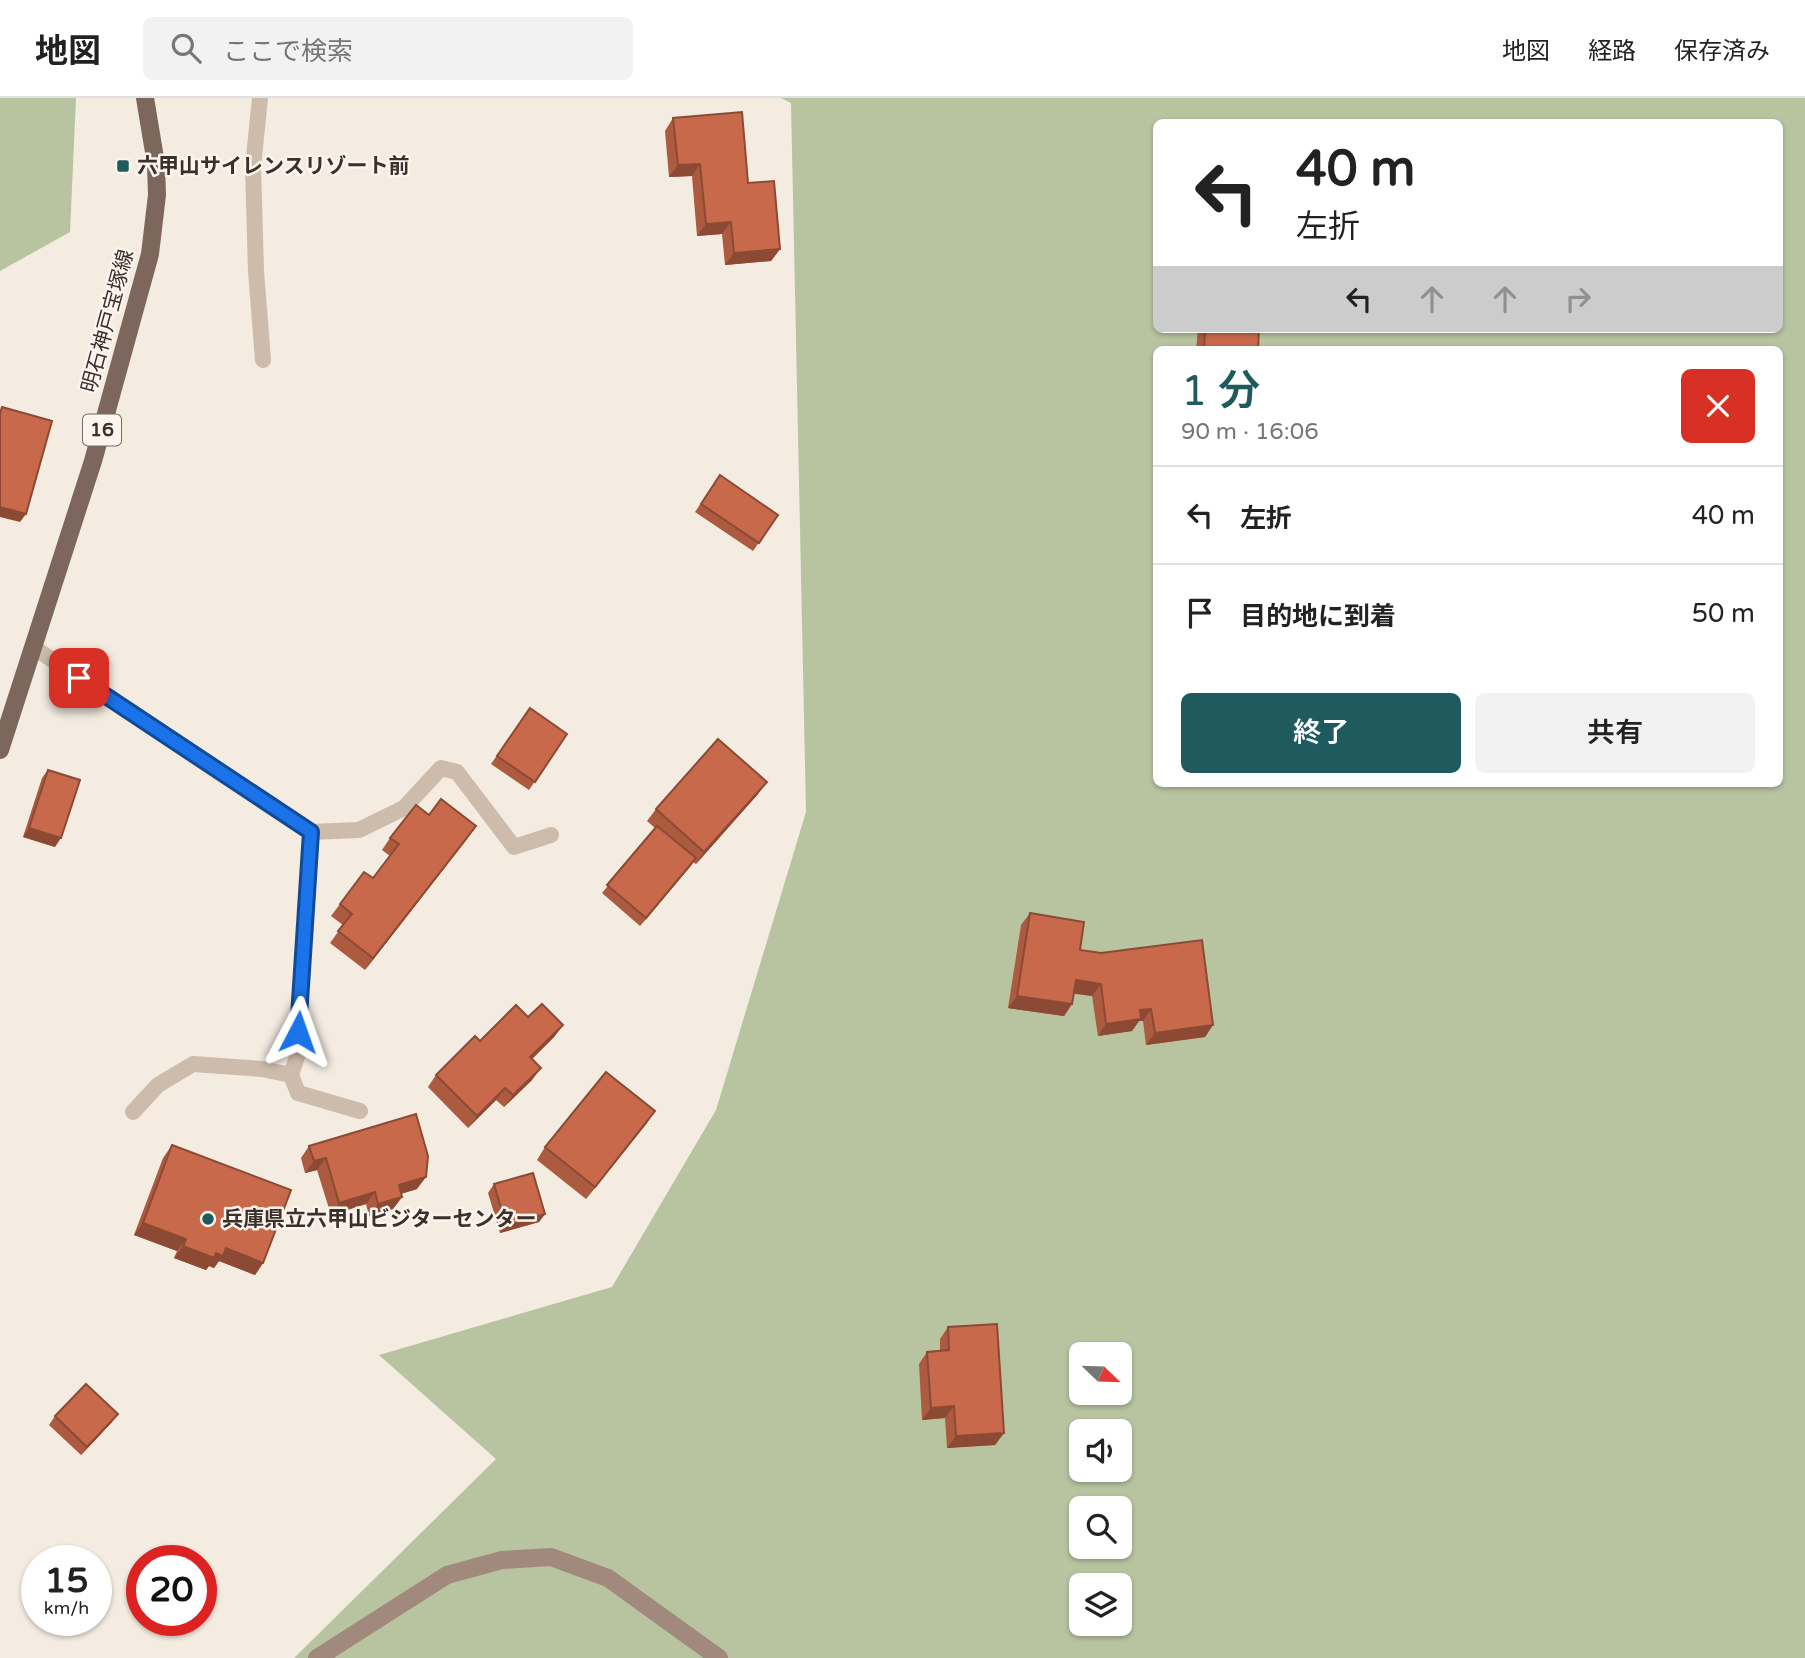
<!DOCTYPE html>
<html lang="ja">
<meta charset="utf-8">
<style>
body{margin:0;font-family:"Varela Round","Noto Sans JP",sans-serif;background:#f2f2f2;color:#222;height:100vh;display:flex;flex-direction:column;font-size:26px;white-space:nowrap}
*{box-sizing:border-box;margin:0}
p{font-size:23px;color:#767676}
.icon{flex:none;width:38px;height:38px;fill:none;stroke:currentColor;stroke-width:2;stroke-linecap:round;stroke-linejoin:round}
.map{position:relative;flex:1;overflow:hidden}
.drawer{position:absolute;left:1153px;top:248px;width:630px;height:441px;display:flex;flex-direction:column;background:#fff;border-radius:10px;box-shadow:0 2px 5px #0004}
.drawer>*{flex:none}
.hud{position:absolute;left:1153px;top:21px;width:630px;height:214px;border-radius:10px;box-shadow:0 2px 5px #0004;background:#fff;color:#222;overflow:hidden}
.needle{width:46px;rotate:113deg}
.fabs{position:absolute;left:1069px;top:1244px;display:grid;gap:14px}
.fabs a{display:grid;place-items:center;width:63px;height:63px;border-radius:10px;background:#fff;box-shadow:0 2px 5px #0004;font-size:35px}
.speed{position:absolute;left:21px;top:1447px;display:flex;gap:14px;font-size:35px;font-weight:700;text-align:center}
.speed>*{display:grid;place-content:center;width:91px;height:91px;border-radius:50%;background:#fff;box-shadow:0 2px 5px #0004;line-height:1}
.speed small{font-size:18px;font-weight:400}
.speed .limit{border:10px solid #d22;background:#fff;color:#111}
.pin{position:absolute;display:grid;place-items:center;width:60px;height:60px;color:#fff;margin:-30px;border-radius:14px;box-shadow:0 4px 10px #0006}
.me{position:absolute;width:77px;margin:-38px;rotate:4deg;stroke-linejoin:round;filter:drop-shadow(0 0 5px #0008)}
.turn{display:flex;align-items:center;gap:24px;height:147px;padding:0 28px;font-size:32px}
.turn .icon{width:91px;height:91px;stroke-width:2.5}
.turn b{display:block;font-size:49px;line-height:60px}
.lanes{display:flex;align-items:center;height:66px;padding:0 28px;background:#0003;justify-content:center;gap:35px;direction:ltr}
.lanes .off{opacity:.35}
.round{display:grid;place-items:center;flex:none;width:74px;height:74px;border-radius:10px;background:#f2f2f2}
.summary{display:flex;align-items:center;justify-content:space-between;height:119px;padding:0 28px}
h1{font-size:42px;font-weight:600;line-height:52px;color:#1f5a5e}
.button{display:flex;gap:14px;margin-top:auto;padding:14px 28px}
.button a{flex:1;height:80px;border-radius:10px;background:#1f5a5e;color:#fff;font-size:28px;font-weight:600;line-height:80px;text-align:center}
.button a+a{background:#f2f2f2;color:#222}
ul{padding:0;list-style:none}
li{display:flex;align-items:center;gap:21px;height:98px;padding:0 28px;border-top:2px solid #e0e0e0}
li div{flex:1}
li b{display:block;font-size:26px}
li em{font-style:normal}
header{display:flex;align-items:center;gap:42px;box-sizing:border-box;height:98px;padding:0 35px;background:#fff;border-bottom:2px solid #e0e0e0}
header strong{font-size:33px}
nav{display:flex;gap:38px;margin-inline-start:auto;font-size:24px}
.search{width:490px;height:63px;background:#f2f2f2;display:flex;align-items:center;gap:18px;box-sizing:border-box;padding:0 24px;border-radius:10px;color:#767676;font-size:26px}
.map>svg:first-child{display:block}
</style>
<header>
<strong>地図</strong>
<div class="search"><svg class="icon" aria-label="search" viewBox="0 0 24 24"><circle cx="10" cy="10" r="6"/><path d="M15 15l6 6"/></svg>ここで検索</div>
<nav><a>地図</a><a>経路</a><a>保存済み</a></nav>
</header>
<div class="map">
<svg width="1805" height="1560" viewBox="0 0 1805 1560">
<rect width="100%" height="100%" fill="#f4ebe1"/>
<path fill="#b8c4a0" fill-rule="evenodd" d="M0,0H76L70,134L0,173Z
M781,0H1805V1560H294L496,1361L379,1257L612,1189L716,1012L806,714L791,5ZM1157,24H1780V231H1157ZM1157,252H1780V686H1157ZM1082,1256H1120V1295H1082ZM1082,1334H1120V1372H1082ZM1082,1410H1120V1449H1082ZM1082,1488H1120V1526H1082Z"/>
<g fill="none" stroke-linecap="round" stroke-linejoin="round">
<path stroke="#cdbbac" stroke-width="16" d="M260,0L253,69L256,173L263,262
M33,549L311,734L359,732L404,710L441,670L457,674L514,749L551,737
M311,734L297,959L291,977L298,995L360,1013
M133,1014L158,987L193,966L262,971L291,977"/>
<path stroke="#a18a7d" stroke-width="18" d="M317,1560L447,1477L502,1462L551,1459L608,1480L719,1560"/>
<path stroke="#7d675c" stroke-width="18" d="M0,652L93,363L150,156L157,97L156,66L145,0"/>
</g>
<path fill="#ac5a40" d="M673,20L748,85L780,151L771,163L725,167L722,136L697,138L692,78L669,79L665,33Z
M1198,231H1259L1258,252H1196Z
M720,377L778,417L753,453L695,414Z
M530,610L567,636L529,692L491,666Z
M48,672L55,749L23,739L42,680Z
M758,696L696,766L693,764L640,828L602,795L655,730L647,723L656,711Z
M429,717L467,741L365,872L330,845L343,827L331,818L340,806L373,780L390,758L382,752L390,740Z
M1030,815L1080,852L1213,927L1205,939L1146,947L1143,923H1139L1132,933L1098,938L1092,898L1074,895L1072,906L1064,918L1008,910L1021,827Z
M528,919L563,927L554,939L532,961V982L504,1009L496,1002L468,1030L428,989L436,977L480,943Z
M647,1025L586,1101L537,1062L545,1049Z
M172,1047L263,1165L255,1177L219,1163L214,1170L209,1168L206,1172L174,1160L177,1153L134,1137L163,1060Z
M309,1048L417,1091L401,1096L402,1099L393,1111L369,1118L366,1106L331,1117L317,1072L305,1075L301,1060Z
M494,1086L545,1116L539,1124L500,1135L488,1095Z
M948,1229L1004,1335L995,1347L947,1350L945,1320L922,1322L919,1266L927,1254L940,1253V1241Z
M55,1318L112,1324L81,1357L49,1327Z"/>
<path fill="#8c4a34" d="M700,66L692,78L669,79L678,67Z
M731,124L722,136L697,138L706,126Z
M780,151L771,163L725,167L734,155Z
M0,409L26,416L20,424L0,419Z
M767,684L758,696L696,766L704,754Z
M476,728L467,741L365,872L373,860Z
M29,730L61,740L55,749L23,739Z
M696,760L690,769L640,828L646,820Z
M1076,882L1101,886L1092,898L1068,895Z
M1017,898L1072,906L1064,918L1008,910Z
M1151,911L1143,923H1139L1132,933L1098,938L1106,926L1140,912Z
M563,927L554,939L522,971L530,959Z
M1213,927L1205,939L1146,947L1155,935Z
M541,970L532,982L504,1009L513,997Z
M505,990L496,1002L468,1030L477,1018Z
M655,1013L647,1025L586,1101L595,1089Z
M326,1060L317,1072L305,1075L314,1063Z
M426,1079L417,1091L390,1099L399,1087Z
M375,1094L366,1106L331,1117L339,1105Z
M402,1099L393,1111L369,1118L378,1106Z
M545,1116L539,1124L500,1135L506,1127Z
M143,1125L186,1141L177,1153L134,1137Z
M183,1148L216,1155L226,1150L263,1165L255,1177L219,1163L214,1170L209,1168L206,1172L174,1160Z
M954,1308L945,1320L922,1322L931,1310Z
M118,1316L112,1324L81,1357L87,1349Z
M1004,1335L995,1347L947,1350L956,1338Z"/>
<path fill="#c8694b" stroke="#8c4a34" stroke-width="2" d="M742,14L748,85L774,83L780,151L734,155L731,124L706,126L700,66L678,67L673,20Z
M1205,231H1259L1258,252H1204Z
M2,309L52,323L26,416L0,409V316Z
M720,377L778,417L759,445L701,406Z
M530,610L567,636L535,684L497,658Z
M718,641L767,684L704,754L656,711Z
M48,672L80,682L61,740L29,730Z
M441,701L476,728L373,860L338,833L352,816L340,806L364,774L373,780L399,746L390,740L416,707L429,717Z
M657,728L696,760L646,820L607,787Z
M1030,815L1084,824L1080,852L1101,855L1202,842L1213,927L1155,935L1151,911L1140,912L1141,921L1106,926L1101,886L1076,882L1072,906L1017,898Z
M542,906L563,927L530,959L541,970L513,997L505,990L477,1018L436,977L475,938L480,943L516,907L528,919Z
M606,974L655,1013L595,1089L545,1049Z
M416,1016L428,1058L426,1079L399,1087L402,1099L378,1106L375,1094L339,1105L326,1060L314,1063L309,1048Z
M172,1047L291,1092L263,1165L226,1150L223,1158L216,1155L214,1160L183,1148L186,1141L143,1125Z
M533,1075L545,1116L506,1127L494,1086Z
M997,1226L1004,1335L956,1338L954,1308L931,1310L927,1254L949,1252L948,1229Z
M86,1286L118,1316L87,1349L55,1318Z"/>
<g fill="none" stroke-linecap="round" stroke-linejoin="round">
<defs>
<path id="route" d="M79,580L311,734L298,934"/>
</defs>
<use href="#route" stroke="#114b97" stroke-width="18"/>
<use href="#route" stroke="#1a73e8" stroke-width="12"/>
</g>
<g fill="#1f5a5e" stroke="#fbf5ee" stroke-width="2.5">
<rect x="116" y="61" width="14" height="14" rx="3.5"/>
<circle cx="208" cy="1121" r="7"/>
</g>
<g text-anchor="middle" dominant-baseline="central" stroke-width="5" stroke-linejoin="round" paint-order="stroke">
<rect fill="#fbf5ee" stroke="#756b66" stroke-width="2" x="83" y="316.5" width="38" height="31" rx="5"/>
<g font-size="19" font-weight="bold" fill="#3b302b">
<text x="102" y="332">16</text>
</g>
<g font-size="21" font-weight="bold" fill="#3b302b" stroke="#fbf5ee" text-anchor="start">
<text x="137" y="68">六甲山サイレンスリゾート前</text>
<text x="222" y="1121">兵庫県立六甲山ビジターセンター</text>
</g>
<g font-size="21" fill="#3b302b" stroke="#fbf5ee">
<text transform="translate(108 223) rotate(-75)">明石神戸宝塚線</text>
</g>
</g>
</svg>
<div class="fabs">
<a><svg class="needle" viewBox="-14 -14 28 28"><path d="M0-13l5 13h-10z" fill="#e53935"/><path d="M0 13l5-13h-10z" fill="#767676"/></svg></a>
<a><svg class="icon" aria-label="sound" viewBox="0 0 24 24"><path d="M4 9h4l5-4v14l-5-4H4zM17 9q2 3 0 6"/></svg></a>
<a><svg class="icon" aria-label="search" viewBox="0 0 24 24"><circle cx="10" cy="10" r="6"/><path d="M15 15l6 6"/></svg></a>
<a><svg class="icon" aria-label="layers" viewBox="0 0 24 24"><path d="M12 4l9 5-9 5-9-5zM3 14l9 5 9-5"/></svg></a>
</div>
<div class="speed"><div>15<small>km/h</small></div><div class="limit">20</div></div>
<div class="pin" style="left:79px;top:580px;background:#d93025"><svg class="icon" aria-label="arrive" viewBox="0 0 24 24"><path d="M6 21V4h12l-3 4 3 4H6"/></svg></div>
<svg class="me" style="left:298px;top:934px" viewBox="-20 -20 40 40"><path d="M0-17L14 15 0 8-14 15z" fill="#1a73e8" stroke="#fff" stroke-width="4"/></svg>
<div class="hud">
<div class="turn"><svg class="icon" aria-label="left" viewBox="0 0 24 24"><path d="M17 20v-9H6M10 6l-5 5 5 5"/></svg><div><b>40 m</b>左折</div></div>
<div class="lanes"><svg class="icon" aria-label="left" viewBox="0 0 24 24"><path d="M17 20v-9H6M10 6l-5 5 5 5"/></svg><svg class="icon off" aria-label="ahead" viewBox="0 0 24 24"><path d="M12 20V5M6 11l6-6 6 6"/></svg><svg class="icon off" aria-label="ahead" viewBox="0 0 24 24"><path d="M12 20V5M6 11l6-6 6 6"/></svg><svg class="icon off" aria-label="right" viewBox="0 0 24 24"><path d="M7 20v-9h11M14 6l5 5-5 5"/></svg></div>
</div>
<section class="drawer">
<div class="summary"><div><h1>1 分</h1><p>90 m · 16:06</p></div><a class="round" style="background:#d93025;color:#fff"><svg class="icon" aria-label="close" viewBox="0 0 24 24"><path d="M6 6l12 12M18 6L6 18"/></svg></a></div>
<ul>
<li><svg class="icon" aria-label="left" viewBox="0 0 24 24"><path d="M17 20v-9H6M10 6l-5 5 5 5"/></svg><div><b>左折</b></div><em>40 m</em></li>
<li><svg class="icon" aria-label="arrive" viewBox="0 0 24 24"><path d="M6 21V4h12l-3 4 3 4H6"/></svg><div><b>目的地に到着</b></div><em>50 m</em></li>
</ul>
<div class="button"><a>終了</a><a>共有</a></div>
</section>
</div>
